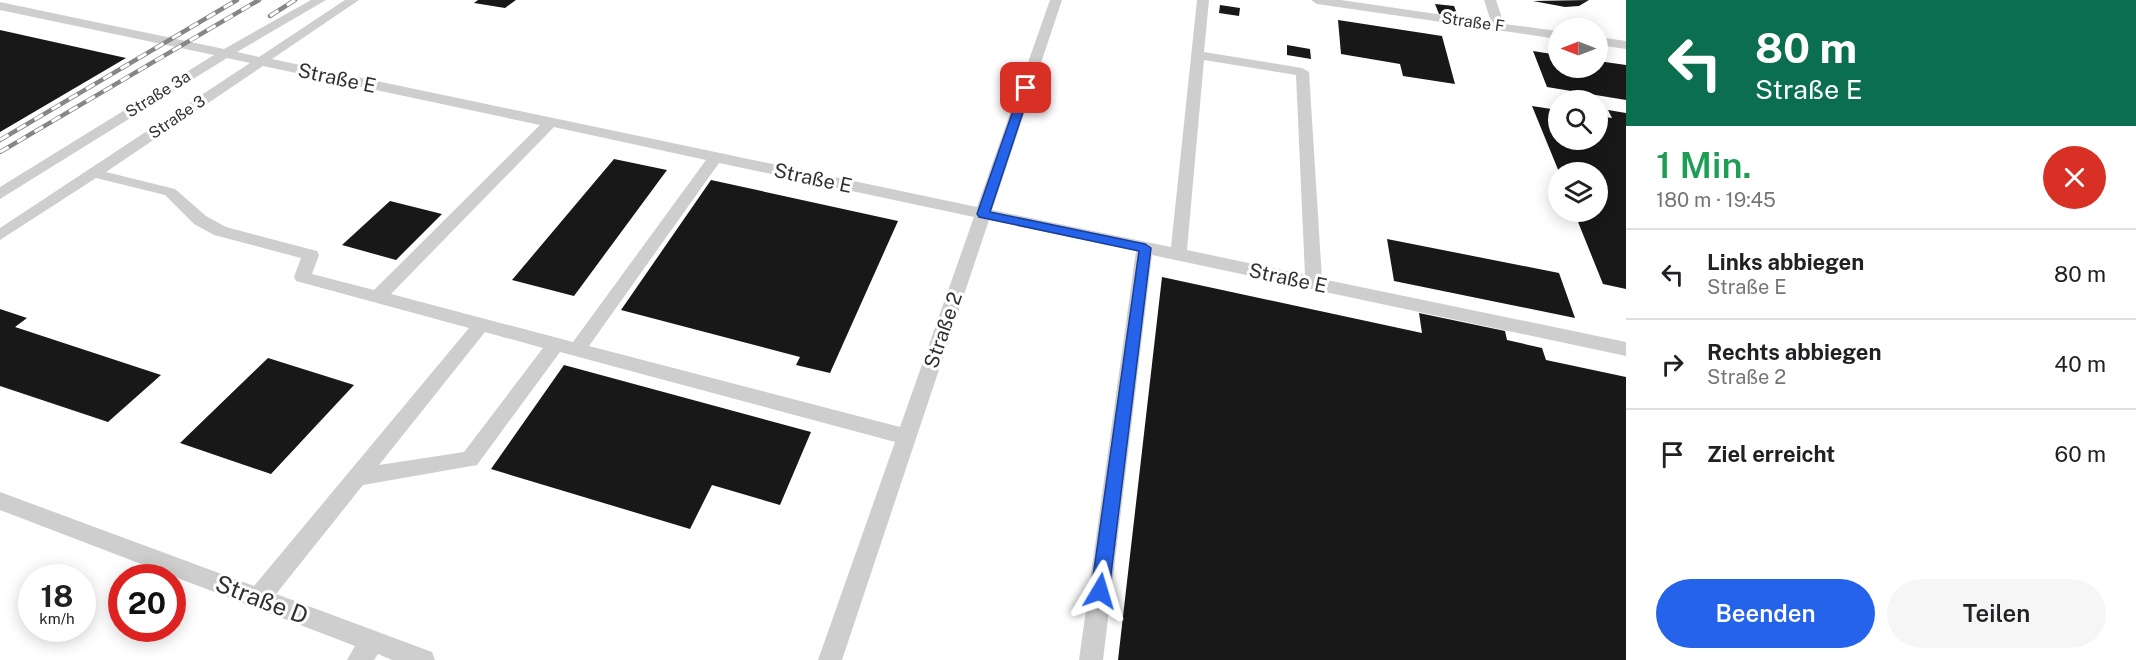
<!DOCTYPE html>
<html lang="de">
<meta charset="utf-8">
<style>
body{margin:0;font-family:"Public Sans",sans-serif;background:#f6f6f6;color:#202124;height:100vh;display:flex;flex-direction:column;font-size:22px;white-space:nowrap}
*{box-sizing:border-box;margin:0}
p{font-size:20px;color:#757577}
.icon{flex:none;width:33px;height:33px;fill:none;stroke:currentColor;stroke-width:2;stroke-linecap:round;stroke-linejoin:round}
.map{position:relative;flex:1;overflow:hidden}
.details{display:flex;flex-direction:column;background:#fff;width:510px}
.details>*{flex:none}
.hud{background:#0b6e4f;color:#fff;overflow:hidden}
.needle{width:39px;rotate:270deg}
.buttons{position:absolute;left:1548px;top:18px;display:grid;gap:12px}
.buttons a{display:grid;place-items:center;width:60px;height:60px;border-radius:50%;background:#fff;box-shadow:0 3px 15px #0003;font-size:30px}
.speed{position:absolute;left:18px;top:564px;display:flex;gap:12px;font-size:30px;font-weight:700;text-align:center}
.speed>*{display:grid;place-content:center;width:78px;height:78px;border-radius:50%;background:#fff;box-shadow:0 3px 15px #0003;line-height:1}
.speed small{font-size:15px;font-weight:400}
.speed .limit{border:9px solid #d22;background:#fff;color:#111}
.pin{position:absolute;display:grid;place-items:center;width:51px;height:51px;color:#fff;margin:-26px;border-radius:12px;box-shadow:0 3px 9px #0006}
.me{position:absolute;width:66px;margin:-33px;rotate:7deg;stroke-linejoin:round;filter:drop-shadow(0 0 4px #0008)}
.turn{display:flex;align-items:center;gap:21px;height:126px;padding:0 30px;font-size:27px}
.turn .icon{width:78px;height:78px;stroke-width:2.5}
.turn b{display:block;font-size:42px;line-height:51px}
.round{display:grid;place-items:center;flex:none;width:63px;height:63px;border-radius:32px;background:#f6f6f6}
.head{display:flex;align-items:center;justify-content:space-between;height:102px;padding:0 30px}
h1{font-size:36px;font-weight:600;line-height:45px;color:#1e9e55}
.button{display:flex;gap:12px;margin-top:auto;padding:12px 30px}
.button a{flex:1;height:69px;border-radius:36px;background:#2563eb;color:#fff;font-size:24px;font-weight:600;line-height:69px;text-align:center}
.button a+a{background:#f6f6f6;color:#202124}
ul{padding:0;list-style:none}
li{display:flex;align-items:center;gap:18px;height:90px;padding:0 30px;border-top:2px solid #e0e0e0}
li div{flex:1}
li b{display:block;font-size:22px}
li em{font-style:normal}
main{display:flex;flex:1;min-height:0}
.map>svg:first-child{display:block}
</style>
<main>
<div class="map">
<svg width="1626" height="660" viewBox="0 0 1626 660">
<rect width="100%" height="100%" fill="#fff"/>
<path fill="#181818" d="M478,0H516L505,8L474,3Z
M1589,0L1579,6L1565,7L1533,1Z
M1435,4L1454,6L1458,16L1439,14Z
M1220,5L1240,8L1239,16L1219,13Z
M1338,20L1442,36L1455,84L1403,76L1400,64L1341,54Z
M0,30L126,58L0,132Z
M1287,45L1310,49L1311,59L1287,55Z
M1533,51L1558,55V68H1598V61L1626,65V100L1547,87Z
M1532,106L1558,110V140H1598V116L1612,118L1608,110L1626,113V289L1603,284L1574,212H1598V172H1559Z
M614,159L667,170L574,296L512,280Z
M711,180L898,221L830,373L796,365L800,357L621,310Z
M390,201L442,214L396,260L342,245Z
M1387,239L1559,273L1575,318L1394,281Z
M1162,277L1422,333L1419,313L1505,331L1507,340L1542,348L1546,360L1626,377V660H1118Z
M0,309L27,318L15,327L161,375L108,422L0,386Z
M268,358L354,385L271,474L180,443Z
M564,365L811,432L780,505L712,485L690,529L491,469Z"/>
<g fill="none" stroke-linecap="round" stroke-linejoin="round">
<path fill="#cecece" fill-rule="evenodd" d="M311,0H326L237,52L259,57L345,0H359L272,59L977,207L1050,0H1062L992,210L1171,247L1197,0H1209L1204,52L1302,68L1309,72L1322,279L1626,342V356L1152,255L1103,660H1079L1136,251L989,220L842,660H818L895,442L560,352L477,465L363,485L276,594L432,652L435,660H392L378,654L374,660H347L355,646L0,510V492L254,586L469,328L296,281L294,277L301,258L214,235L194,224L165,195L96,178L0,240V228L250,63L227,58L0,199V187L214,55L0,10V2L224,49ZM1204,60L1296,75L1305,275L1187,250ZM263,66L540,125L374,290L312,274L319,255L317,251L226,227L206,216L175,189L106,172ZM554,127L706,160L573,342L391,294ZM719,163L974,217L900,427L589,346ZM485,332L543,348L464,452L379,465Z
M1311,0H1341L1491,22L1484,0H1496L1504,24L1558,31V39L1317,4Z
M1598,37L1626,41V49L1598,45Z"/>
<defs>
<path id="rail" d="M270,16L295,0
M0,140L237,0
M0,152L259,0"/>
</defs>
<use href="#rail" stroke="#868686" stroke-width="4.5"/>
<use href="#rail" stroke="#fff" stroke-width="3" stroke-dasharray="10" stroke-linecap="butt"/>
</g>
<path fill="#2563eb" stroke="#184099" stroke-width="1.5" d="M1026,85L1031,88L990,212L1145,244L1151,248L1109,591L1106,597L1100,599L1094,597L1091,591L1139,251L979,217L977,214L1021,88Z"/>
<g text-anchor="middle" dominant-baseline="central" stroke-width="6" stroke-linejoin="round" paint-order="stroke">
<g font-size="16" fill="#313131" stroke="#fff">
<text transform="translate(1473 22) rotate(8)">Straße F</text>
<text transform="translate(158 94) rotate(-32)">Straße 3a</text>
<text transform="translate(177 117) rotate(-34)">Straße 3</text>
</g>
<g font-size="20" fill="#313131" stroke="#fff">
<text transform="translate(337 78) rotate(12)">Straße E</text>
<text transform="translate(813 178) rotate(12)">Straße E</text>
<text transform="translate(1288 278) rotate(12)">Straße E</text>
<text transform="translate(943 330) rotate(-71)">Straße 2</text>
</g>
<g font-size="24" fill="#313131" stroke="#fff">
<text transform="translate(262 599) rotate(21)">Straße D</text>
</g>
</g>
</svg>
<div class="buttons">
<a><svg class="needle" viewBox="-14 -14 28 28"><path d="M0-13l5 13h-10z" fill="#e53935"/><path d="M0 13l5-13h-10z" fill="#757577"/></svg></a>
<a><svg class="icon" aria-label="search" viewBox="0 0 24 24"><circle cx="10" cy="10" r="6"/><path d="M15 15l6 6"/></svg></a>
<a><svg class="icon" aria-label="layers" viewBox="0 0 24 24"><path d="M12 4l9 5-9 5-9-5zM3 14l9 5 9-5"/></svg></a>
</div>
<div class="speed"><div>18<small>km/h</small></div><div class="limit">20</div></div>
<div class="pin" style="left:1026px;top:88px;background:#d93025"><svg class="icon" aria-label="arrive" viewBox="0 0 24 24"><path d="M6 21V4h12l-3 4 3 4H6"/></svg></div>
<svg class="me" style="left:1100px;top:591px" viewBox="-20 -20 40 40"><path d="M0-17L14 15 0 8-14 15z" fill="#2563eb" stroke="#fff" stroke-width="4"/></svg>
</div>
<section class="details">
<div class="hud">
<div class="turn"><svg class="icon" aria-label="left" viewBox="0 0 24 24"><path d="M17 20v-9H6M10 6l-5 5 5 5"/></svg><div><b>80 m</b>Straße E</div></div>
</div>
<div class="head"><div><h1>1 Min.</h1><p>180 m · 19:45</p></div><a class="round" style="background:#d93025;color:#fff"><svg class="icon" aria-label="close" viewBox="0 0 24 24"><path d="M6 6l12 12M18 6L6 18"/></svg></a></div>
<ul>
<li><svg class="icon" aria-label="left" viewBox="0 0 24 24"><path d="M17 20v-9H6M10 6l-5 5 5 5"/></svg><div><b>Links abbiegen</b><p>Straße E</p></div><em>80 m</em></li>
<li><svg class="icon" aria-label="right" viewBox="0 0 24 24"><path d="M7 20v-9h11M14 6l5 5-5 5"/></svg><div><b>Rechts abbiegen</b><p>Straße 2</p></div><em>40 m</em></li>
<li><svg class="icon" aria-label="arrive" viewBox="0 0 24 24"><path d="M6 21V4h12l-3 4 3 4H6"/></svg><div><b>Ziel erreicht</b></div><em>60 m</em></li>
</ul>
<div class="button"><a>Beenden</a><a>Teilen</a></div>
</section>
</main>
